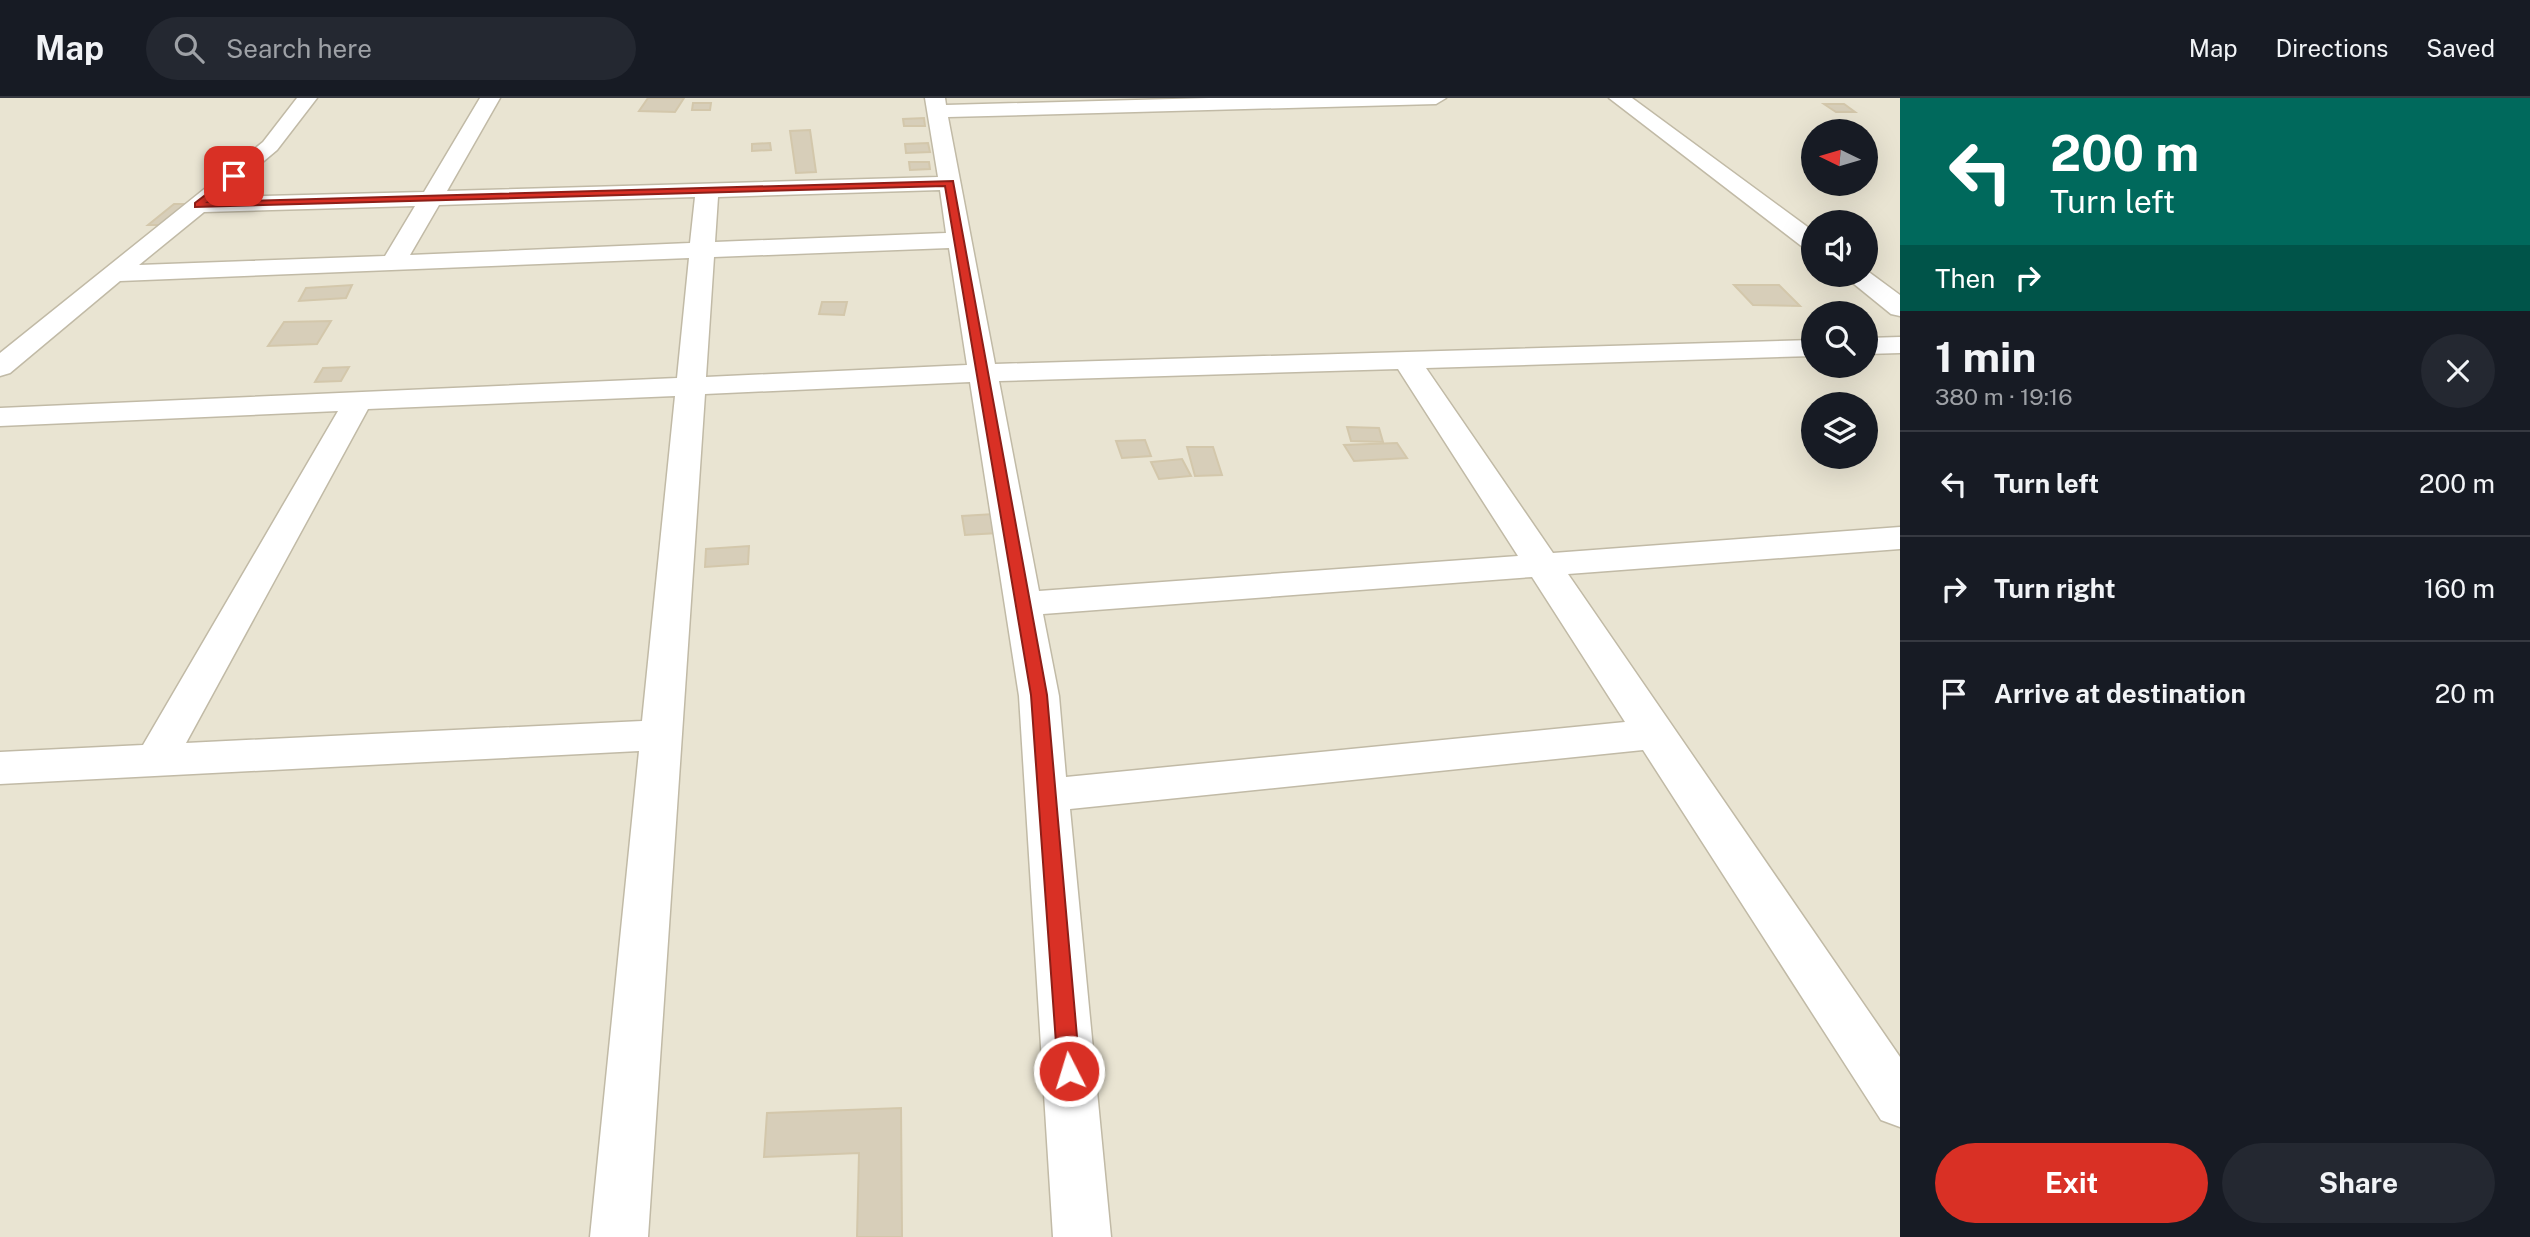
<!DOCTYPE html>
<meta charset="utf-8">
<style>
body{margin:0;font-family:"Public Sans",sans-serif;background:#242831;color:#f1f3f6;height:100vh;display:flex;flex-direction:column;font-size:26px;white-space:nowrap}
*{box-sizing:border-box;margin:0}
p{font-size:23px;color:#9ea1a6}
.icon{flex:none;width:38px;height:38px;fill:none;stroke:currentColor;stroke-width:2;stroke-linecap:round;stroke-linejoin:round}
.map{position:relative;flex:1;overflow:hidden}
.side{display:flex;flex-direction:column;background:#171b24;width:630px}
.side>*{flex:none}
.top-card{background:#00695c;color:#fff;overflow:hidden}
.needle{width:46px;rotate:275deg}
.controls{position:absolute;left:1801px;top:21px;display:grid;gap:14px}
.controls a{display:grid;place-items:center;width:77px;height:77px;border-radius:50%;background:#171b24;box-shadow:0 7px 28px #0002;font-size:35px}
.pin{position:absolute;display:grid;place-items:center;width:60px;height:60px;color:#fff;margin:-30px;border-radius:14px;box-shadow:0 4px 10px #0006}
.me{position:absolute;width:77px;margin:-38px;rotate:355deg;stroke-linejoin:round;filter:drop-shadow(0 0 5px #0008)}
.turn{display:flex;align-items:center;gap:24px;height:147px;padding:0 35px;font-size:32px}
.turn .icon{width:91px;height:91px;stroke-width:2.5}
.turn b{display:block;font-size:49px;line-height:60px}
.then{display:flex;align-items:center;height:66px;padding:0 35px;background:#0003;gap:14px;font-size:26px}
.round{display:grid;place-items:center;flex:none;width:74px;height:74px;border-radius:37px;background:#242831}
.summary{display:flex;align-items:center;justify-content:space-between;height:119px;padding:0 35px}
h1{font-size:42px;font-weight:700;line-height:52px}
.button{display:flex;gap:14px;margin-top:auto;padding:14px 35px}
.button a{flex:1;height:80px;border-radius:42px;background:#d93025;color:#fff;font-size:28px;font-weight:700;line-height:80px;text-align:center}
.button a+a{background:#242831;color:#f1f3f6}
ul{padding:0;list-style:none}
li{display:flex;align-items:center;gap:21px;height:105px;padding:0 35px;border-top:2px solid #363941}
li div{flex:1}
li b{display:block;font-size:26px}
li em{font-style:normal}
header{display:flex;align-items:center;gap:42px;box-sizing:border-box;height:98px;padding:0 35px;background:#171b24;border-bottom:2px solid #363941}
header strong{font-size:33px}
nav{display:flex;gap:38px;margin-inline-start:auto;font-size:24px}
.search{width:490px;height:63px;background:#242831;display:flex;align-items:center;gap:18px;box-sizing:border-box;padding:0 24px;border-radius:38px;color:#9ea1a6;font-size:26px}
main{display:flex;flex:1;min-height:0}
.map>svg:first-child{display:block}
</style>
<header>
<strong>Map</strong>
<div class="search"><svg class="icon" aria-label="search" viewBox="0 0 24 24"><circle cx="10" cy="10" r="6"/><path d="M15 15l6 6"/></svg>Search here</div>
<nav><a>Map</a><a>Directions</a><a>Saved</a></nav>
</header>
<main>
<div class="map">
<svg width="1900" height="1139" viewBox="0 0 1900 1139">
<rect width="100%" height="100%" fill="#f4f1e4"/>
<path fill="#e9e4d2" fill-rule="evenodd" d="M0,0H1900V1139H0ZM1813,33H1866V86H1813ZM1813,124H1866V177H1813ZM1813,215H1866V268H1813ZM1813,306H1866V359H1813Z"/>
<path fill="#d7ceb9" stroke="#d3c7ab" stroke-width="2" d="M648,0H684L675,14L639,13Z
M693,5H711L710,12H692Z
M1824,6H1844L1855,14H1836Z
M924,20L925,28H904L903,21Z
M810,32L816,74L796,75L790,33Z
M770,45L771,52L752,53V46Z
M928,45L930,54L906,55L905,46Z
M909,64H929L930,71L910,72Z
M174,106H197L172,127H148Z
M352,187L346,200L299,203L306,190Z
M1734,187H1779L1800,208L1753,207Z
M822,204H847L844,217L819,216Z
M331,223L317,246L268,248L284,224Z
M349,269L341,283L315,284L323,270Z
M1347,329L1379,330L1383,344L1351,343Z
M1145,342L1151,358L1122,360L1116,343Z
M1397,345L1407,360L1354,363L1344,347Z
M1187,349H1213L1222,377L1195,378Z
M1182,361L1191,378L1159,381L1151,364Z
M994,416L998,435L965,437L962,418Z
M749,448L748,466L705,469L706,451Z
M901,1010L902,1139H857L859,1055L764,1059L767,1015Z"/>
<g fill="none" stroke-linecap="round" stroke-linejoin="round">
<defs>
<path id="minor" d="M297,0H317L277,52L221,99L424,94L480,0H500L447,93L938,79L925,0H945L946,7L1209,0H1446L1436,6L948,19L995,266L1813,242V258L1426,270L1553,455L1900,429V451L1568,476L1900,959V1029L1881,1022L1643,652L1070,711L1111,1139H1053L1019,598L970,284L705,296L648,1139H590L639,653L0,686V654L143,647L338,313L0,328V310L677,280L689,160L120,183L10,275L0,278V255L263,44ZM940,92L946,135L715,144L718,99ZM695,99L690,145L410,157L439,107ZM415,108L385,158L139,167L204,114ZM949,150L967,267L706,279L714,159ZM1398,271L1518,458L1039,493L999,283ZM675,298L642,623L186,645L368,311ZM1532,479L1625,624L1066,679L1059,598L1043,516Z
M1609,0H1632L1813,133V152L1804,150Z
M1866,172L1900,197V218L1891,216L1843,177H1866Z
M1900,239V255L1866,256V240Z"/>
</defs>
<use href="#minor" stroke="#c1baa6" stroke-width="3"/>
<use href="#minor" fill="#fff" fill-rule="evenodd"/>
</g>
<path fill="#d93025" stroke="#8d1f18" stroke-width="2" d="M234,75L239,78L237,80L208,104L953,83L1047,597L1080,973L1077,980L1069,983L1061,980L1058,973L1031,597L945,88L195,109V105Z"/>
</svg>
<div class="controls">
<a><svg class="needle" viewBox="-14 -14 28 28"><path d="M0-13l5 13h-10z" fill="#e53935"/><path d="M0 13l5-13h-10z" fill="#9ea1a6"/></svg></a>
<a><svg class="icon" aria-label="sound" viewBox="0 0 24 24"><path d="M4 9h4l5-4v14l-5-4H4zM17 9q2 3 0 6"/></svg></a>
<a><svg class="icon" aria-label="search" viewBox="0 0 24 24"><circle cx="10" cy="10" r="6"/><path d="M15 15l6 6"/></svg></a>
<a><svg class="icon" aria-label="layers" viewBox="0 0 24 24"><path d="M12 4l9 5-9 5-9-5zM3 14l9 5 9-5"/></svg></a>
</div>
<div class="pin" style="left:234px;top:78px;background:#d93025"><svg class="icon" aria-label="arrive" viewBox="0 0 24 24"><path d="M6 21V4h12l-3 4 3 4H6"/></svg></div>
<svg class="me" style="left:1069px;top:973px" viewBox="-20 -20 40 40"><circle r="17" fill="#d93025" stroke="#fff" stroke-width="3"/><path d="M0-11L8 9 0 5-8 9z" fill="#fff"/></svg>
</div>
<section class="side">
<div class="top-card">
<div class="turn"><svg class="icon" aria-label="left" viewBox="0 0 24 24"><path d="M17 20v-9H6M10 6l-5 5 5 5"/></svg><div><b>200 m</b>Turn left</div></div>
<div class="then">Then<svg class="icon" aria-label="right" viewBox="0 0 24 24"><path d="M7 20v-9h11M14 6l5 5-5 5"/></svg></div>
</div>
<div class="summary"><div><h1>1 min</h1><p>380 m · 19:16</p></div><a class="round"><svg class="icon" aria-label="close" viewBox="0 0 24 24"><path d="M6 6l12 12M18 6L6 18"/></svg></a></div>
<ul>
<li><svg class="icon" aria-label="left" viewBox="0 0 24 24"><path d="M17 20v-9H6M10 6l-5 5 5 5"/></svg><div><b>Turn left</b></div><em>200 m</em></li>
<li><svg class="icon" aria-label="right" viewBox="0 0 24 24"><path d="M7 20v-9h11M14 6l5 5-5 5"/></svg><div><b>Turn right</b></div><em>160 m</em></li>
<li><svg class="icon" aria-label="arrive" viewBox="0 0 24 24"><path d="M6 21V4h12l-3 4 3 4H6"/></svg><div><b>Arrive at destination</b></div><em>20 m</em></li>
</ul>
<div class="button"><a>Exit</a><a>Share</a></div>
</section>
</main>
